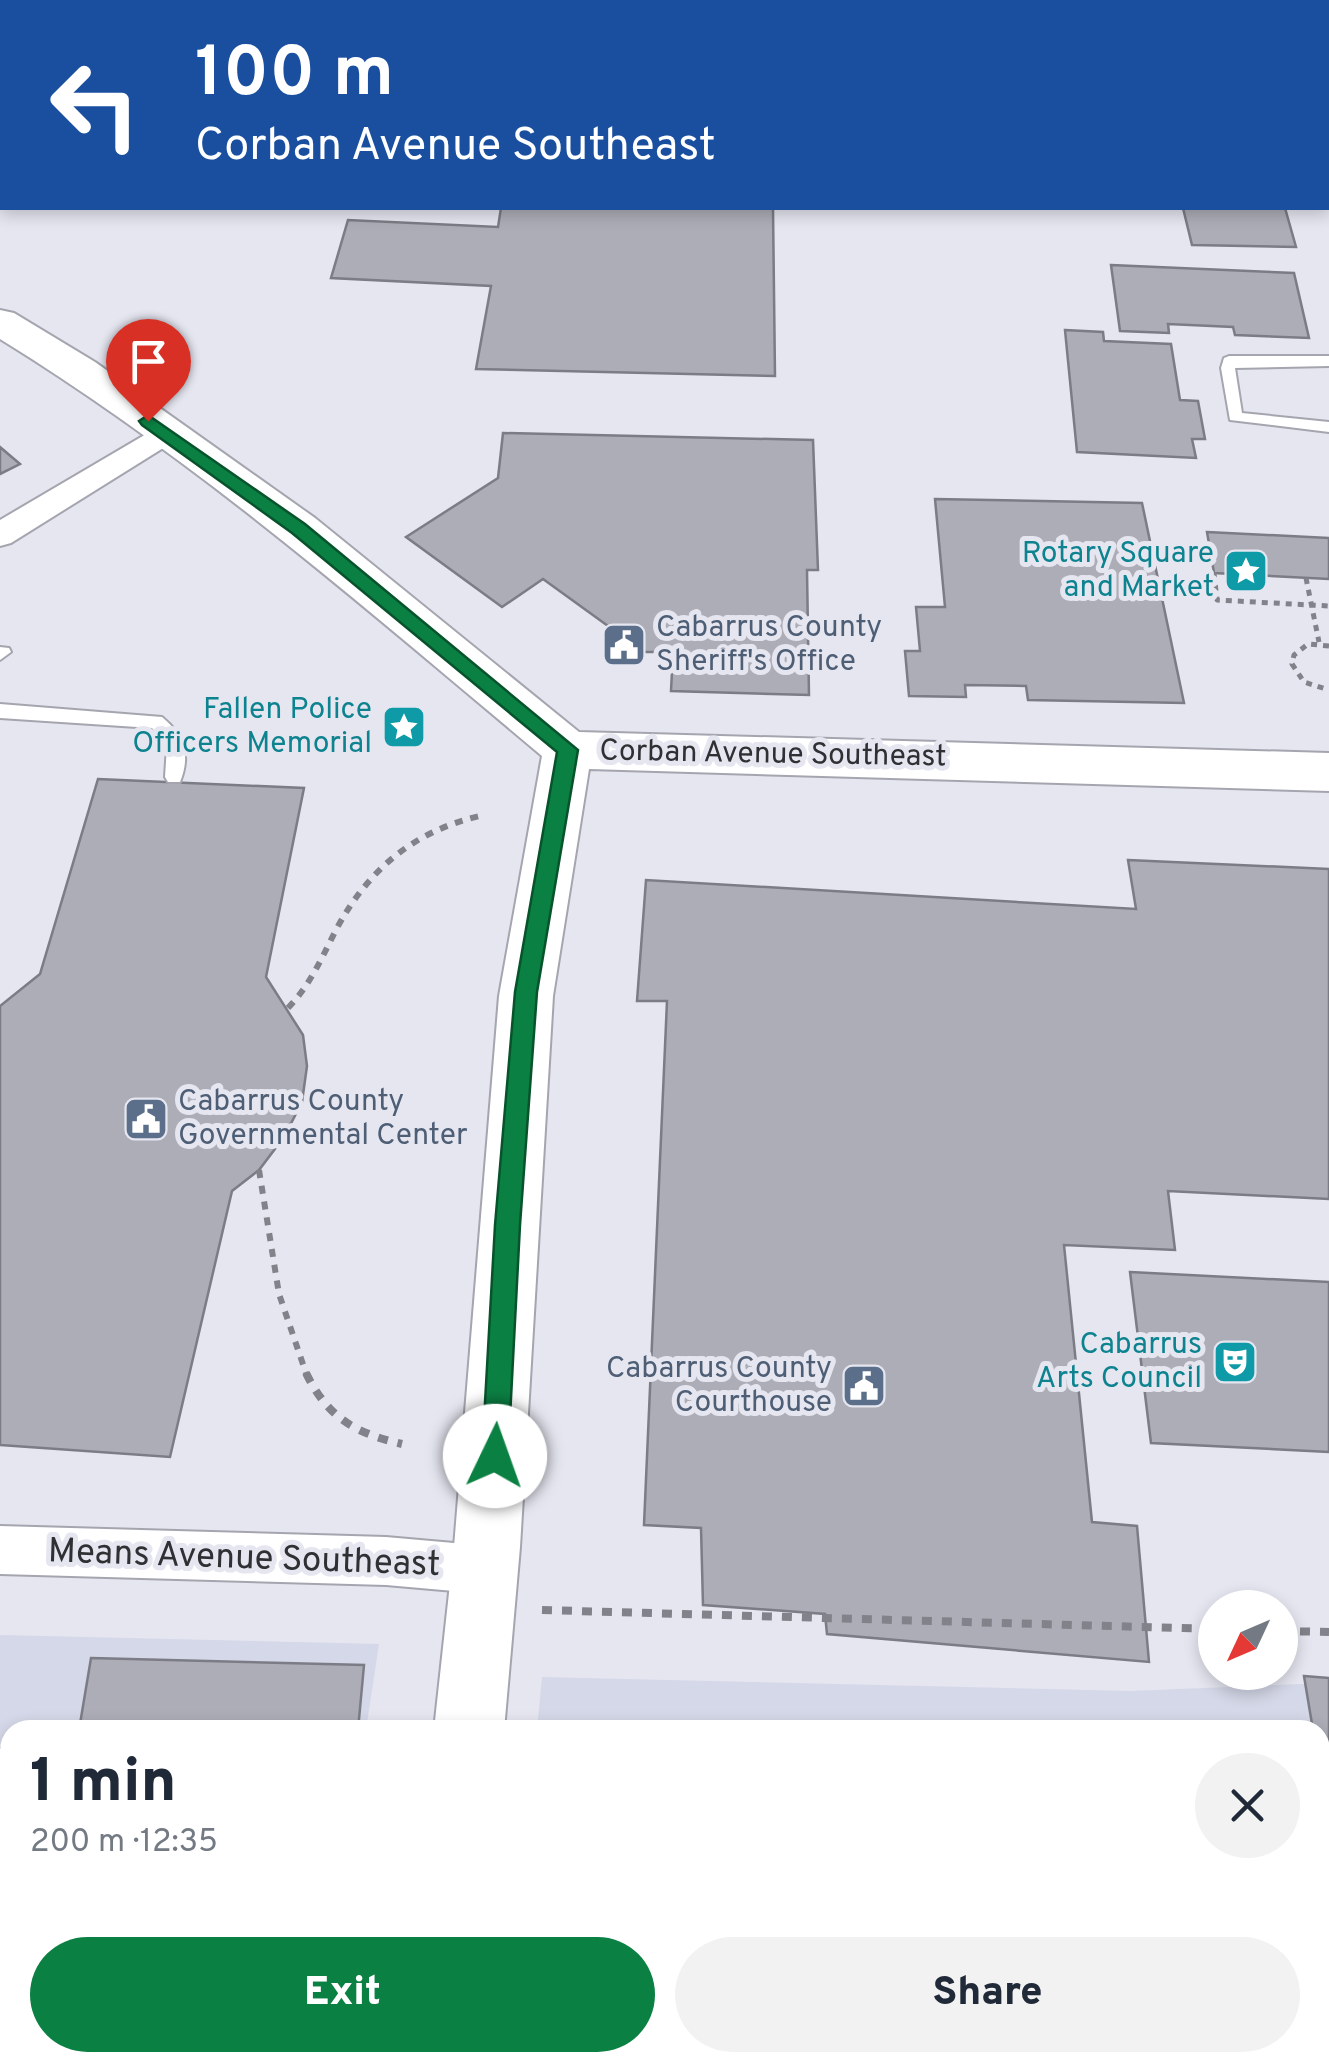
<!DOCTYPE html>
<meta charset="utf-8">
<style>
body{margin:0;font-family:Overpass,sans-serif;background:#f2f2f3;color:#1f2937;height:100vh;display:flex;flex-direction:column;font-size:38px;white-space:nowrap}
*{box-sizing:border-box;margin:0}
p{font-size:32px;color:#747a83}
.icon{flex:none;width:55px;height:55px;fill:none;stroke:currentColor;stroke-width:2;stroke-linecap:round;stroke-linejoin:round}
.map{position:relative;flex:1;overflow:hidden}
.drawer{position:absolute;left:0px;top:1720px;width:1330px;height:352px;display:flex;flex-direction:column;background:#fff;border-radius:30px 30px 0 0;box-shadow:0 5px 15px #0003}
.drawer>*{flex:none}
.guide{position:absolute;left:0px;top:0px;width:1330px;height:210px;box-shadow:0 5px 15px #0003;background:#1a4fa0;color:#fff;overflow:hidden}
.needle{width:65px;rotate:226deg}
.fabs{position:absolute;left:1198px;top:1590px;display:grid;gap:20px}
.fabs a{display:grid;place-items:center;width:100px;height:100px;border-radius:50%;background:#fff;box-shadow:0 5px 15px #0003;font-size:50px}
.pin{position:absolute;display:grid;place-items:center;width:85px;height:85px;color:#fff;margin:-102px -42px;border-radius:50% 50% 50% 0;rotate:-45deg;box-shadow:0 0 10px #0007}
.pin .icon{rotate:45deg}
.me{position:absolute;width:110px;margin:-55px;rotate:3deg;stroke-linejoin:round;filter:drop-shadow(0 0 8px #0008)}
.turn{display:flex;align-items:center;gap:35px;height:210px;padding:0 30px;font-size:45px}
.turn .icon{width:130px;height:130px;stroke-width:2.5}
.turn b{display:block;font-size:70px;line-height:85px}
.round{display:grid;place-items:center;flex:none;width:105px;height:105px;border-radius:52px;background:#f2f2f3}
.overview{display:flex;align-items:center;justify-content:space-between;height:170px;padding:0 30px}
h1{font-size:60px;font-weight:800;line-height:75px}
.primary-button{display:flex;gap:20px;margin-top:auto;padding:20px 30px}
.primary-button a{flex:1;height:115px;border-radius:60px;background:#0b8043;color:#fff;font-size:40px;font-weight:800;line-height:115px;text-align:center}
.primary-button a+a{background:#f2f2f3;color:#1f2937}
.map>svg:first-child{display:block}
</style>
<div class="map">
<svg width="1329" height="2071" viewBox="0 0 1329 2071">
<rect width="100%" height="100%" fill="#e5e6f0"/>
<path fill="#d5d8e8" d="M0,1635L379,1644L366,1730H10V2062L315,2063L314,2071H0Z
M542,1677L1130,1691L1329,1683V2071H507V2062H1320V1730H537Z"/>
<path fill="#acadb6" stroke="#7b7c85" stroke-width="2.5" d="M501,208H773L775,376L476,369L491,286L331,278L348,220L498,227Z
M1183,208H1285L1296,247L1192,245Z
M1111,265L1294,273L1309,338L1235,335L1233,327L1168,324L1169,333L1120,331Z
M1065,330L1103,332L1104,341L1171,344L1180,400L1198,401L1205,439H1192L1196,458L1077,452Z
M503,433L813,440L818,570H807L809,695L671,691L673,652H644L543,579L502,607L406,537L498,478Z
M0,447L20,464L0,474Z
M935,499L1142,503L1184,703L1028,700L1026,686L965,685L966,697L909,696L905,651H920L916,607H945Z
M1207,532L1329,538V579L1214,573Z
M98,779L304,788L266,977L303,1035L307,1066L302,1102L284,1137L259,1170L232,1191L170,1457L0,1445V1006L40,974Z
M1128,860L1329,869V1199L1168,1191L1175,1250L1064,1245L1092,1522L1137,1526L1149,1662L827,1634L825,1614L703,1605L701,1528L644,1525L667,1001H637L646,880L1136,909Z
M1130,1272L1329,1282V1452L1151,1443Z
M91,1658L364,1665L358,1730H79Z
M1304,1676L1329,1678V1823L1320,1771V1730H1313Z
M0,1748H10V1894H0Z
M78,2062H299L298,2071H76Z"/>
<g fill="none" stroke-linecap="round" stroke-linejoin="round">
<defs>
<path id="service" d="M1229,356H1329V366L1235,368L1242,413L1329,422V432L1230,420L1221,368L1224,358Z
M0,647L9,648L11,652L0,660Z
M0,704L162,717C184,735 191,755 180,782H168L165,777L167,746L152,728L0,718Z
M786,2062H814V2071H786Z"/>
<path id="minor" d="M165,423L176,426L180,433L176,440L11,543L0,546V520Z
M0,1526L386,1537L488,1546L505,1553L512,1570L505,1587L488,1594L386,1585L0,1574Z"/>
<path id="secondary" d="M1272,0H1304V2H1272Z
M1328,125L1329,126V152L1328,151Z
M0,310L14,313L95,362L315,518L579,732L1329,753V791L589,769L553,996L520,1547L504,1730H434L454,1547L499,996L542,756C368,610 195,459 0,339Z
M392,2062H470L469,2071H391Z"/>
</defs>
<use href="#service" stroke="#a4a5af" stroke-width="4"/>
<use href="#minor" stroke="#a4a5af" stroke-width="4"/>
<use href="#secondary" stroke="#a4a5af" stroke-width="4"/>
<path stroke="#82838a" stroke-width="5" stroke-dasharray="6 6" stroke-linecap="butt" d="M1214,573L1217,600L1329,606
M1306,578L1319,642
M1329,646L1308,644L1294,655L1292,664L1304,682L1329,690"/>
<path stroke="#82838a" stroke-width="6" stroke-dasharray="8 8" stroke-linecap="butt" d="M288,1008C311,984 322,957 337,928C369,869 414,831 480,816
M259,1170L279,1294L307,1376"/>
<path stroke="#82838a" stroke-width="8" stroke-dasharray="10 10" stroke-linecap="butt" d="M306,1373C328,1418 355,1433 402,1444
M542,1610L1215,1629
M1280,1631L1329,1632"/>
<use href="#service" fill="#fff" fill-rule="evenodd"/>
<use href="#minor" fill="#fff" fill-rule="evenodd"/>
<use href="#secondary" fill="#fff" fill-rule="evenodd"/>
</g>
<path fill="#0b8043" stroke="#07532c" stroke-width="2.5" d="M148,415L305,524L578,750L537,992L520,1225L508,1456L504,1465L495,1469L486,1465L482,1456L495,1225L515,992L557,752L292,533L142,425L139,421Z"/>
<defs>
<symbol id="sight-square" viewBox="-11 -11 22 22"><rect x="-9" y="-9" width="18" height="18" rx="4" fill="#0f9aa8" stroke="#e5e6f0"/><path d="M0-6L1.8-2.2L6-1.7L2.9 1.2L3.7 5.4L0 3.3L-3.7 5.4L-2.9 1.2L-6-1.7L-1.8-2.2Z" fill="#fff"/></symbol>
<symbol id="civic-square" viewBox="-11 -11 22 22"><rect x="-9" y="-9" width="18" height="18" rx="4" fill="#5c6f8a" stroke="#e5e6f0"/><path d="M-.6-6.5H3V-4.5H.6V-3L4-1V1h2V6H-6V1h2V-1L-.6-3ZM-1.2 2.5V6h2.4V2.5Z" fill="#fff"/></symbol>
<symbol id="theatre-square" viewBox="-11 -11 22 22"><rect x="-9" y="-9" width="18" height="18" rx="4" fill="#0f9aa8" stroke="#e5e6f0"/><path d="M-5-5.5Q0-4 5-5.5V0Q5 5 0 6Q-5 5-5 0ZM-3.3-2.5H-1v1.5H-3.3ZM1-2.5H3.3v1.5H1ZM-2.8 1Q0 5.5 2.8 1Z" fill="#fff"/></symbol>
</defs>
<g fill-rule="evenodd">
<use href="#sight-square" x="1221" y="546" width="50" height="50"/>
<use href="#civic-square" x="599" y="620" width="50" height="50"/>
<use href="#sight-square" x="379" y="702" width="50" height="50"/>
<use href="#civic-square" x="121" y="1094" width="50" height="50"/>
<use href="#theatre-square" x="1210" y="1337" width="50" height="50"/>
<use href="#civic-square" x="839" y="1361" width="50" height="50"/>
</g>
<g text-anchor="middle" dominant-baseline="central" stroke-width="10" stroke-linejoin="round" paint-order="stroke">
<g font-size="30" fill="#0d838f" stroke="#e5e6f0" text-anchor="end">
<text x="1214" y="554">Rotary Square<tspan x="1214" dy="34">and Market</tspan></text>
<text x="372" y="710">Fallen Police<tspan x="372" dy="34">Officers Memorial</tspan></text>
<text x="1202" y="1345">Cabarrus<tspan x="1202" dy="34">Arts Council</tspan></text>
</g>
<g font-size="30" fill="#4e5e75" stroke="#e5e6f0" text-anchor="start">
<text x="656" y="628">Cabarrus County<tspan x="656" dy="34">Sheriff's Office</tspan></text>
<text x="178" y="1102">Cabarrus County<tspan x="178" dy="34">Governmental Center</tspan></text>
<text x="832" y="1369" text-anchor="end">Cabarrus County<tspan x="832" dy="34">Courthouse</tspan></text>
</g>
<g font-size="30" fill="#2f3033" stroke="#e5e6f0">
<text transform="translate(773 755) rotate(1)">Corban Avenue Southeast</text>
</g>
<g font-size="35" fill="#2f3033" stroke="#e5e6f0">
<text transform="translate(244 1559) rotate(2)">Means Avenue Southeast</text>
</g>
</g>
</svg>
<div class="fabs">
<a><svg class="needle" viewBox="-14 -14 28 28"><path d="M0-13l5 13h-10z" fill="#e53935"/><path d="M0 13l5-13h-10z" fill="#747a83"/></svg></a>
</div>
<div class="pin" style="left:148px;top:421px;background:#d93025"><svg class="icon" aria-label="arrive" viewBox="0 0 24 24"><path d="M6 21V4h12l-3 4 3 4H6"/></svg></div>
<svg class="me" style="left:495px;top:1456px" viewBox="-20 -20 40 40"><circle r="19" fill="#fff"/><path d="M0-13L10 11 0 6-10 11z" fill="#0b8043"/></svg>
<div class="guide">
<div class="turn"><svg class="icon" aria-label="left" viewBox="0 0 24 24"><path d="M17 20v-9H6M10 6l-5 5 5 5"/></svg><div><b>100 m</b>Corban Avenue Southeast</div></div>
</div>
<section class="drawer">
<div class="overview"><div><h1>1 min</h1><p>200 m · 12:35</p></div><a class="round"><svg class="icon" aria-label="close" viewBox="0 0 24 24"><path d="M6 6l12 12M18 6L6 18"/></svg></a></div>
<div class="primary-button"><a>Exit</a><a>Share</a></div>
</section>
</div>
